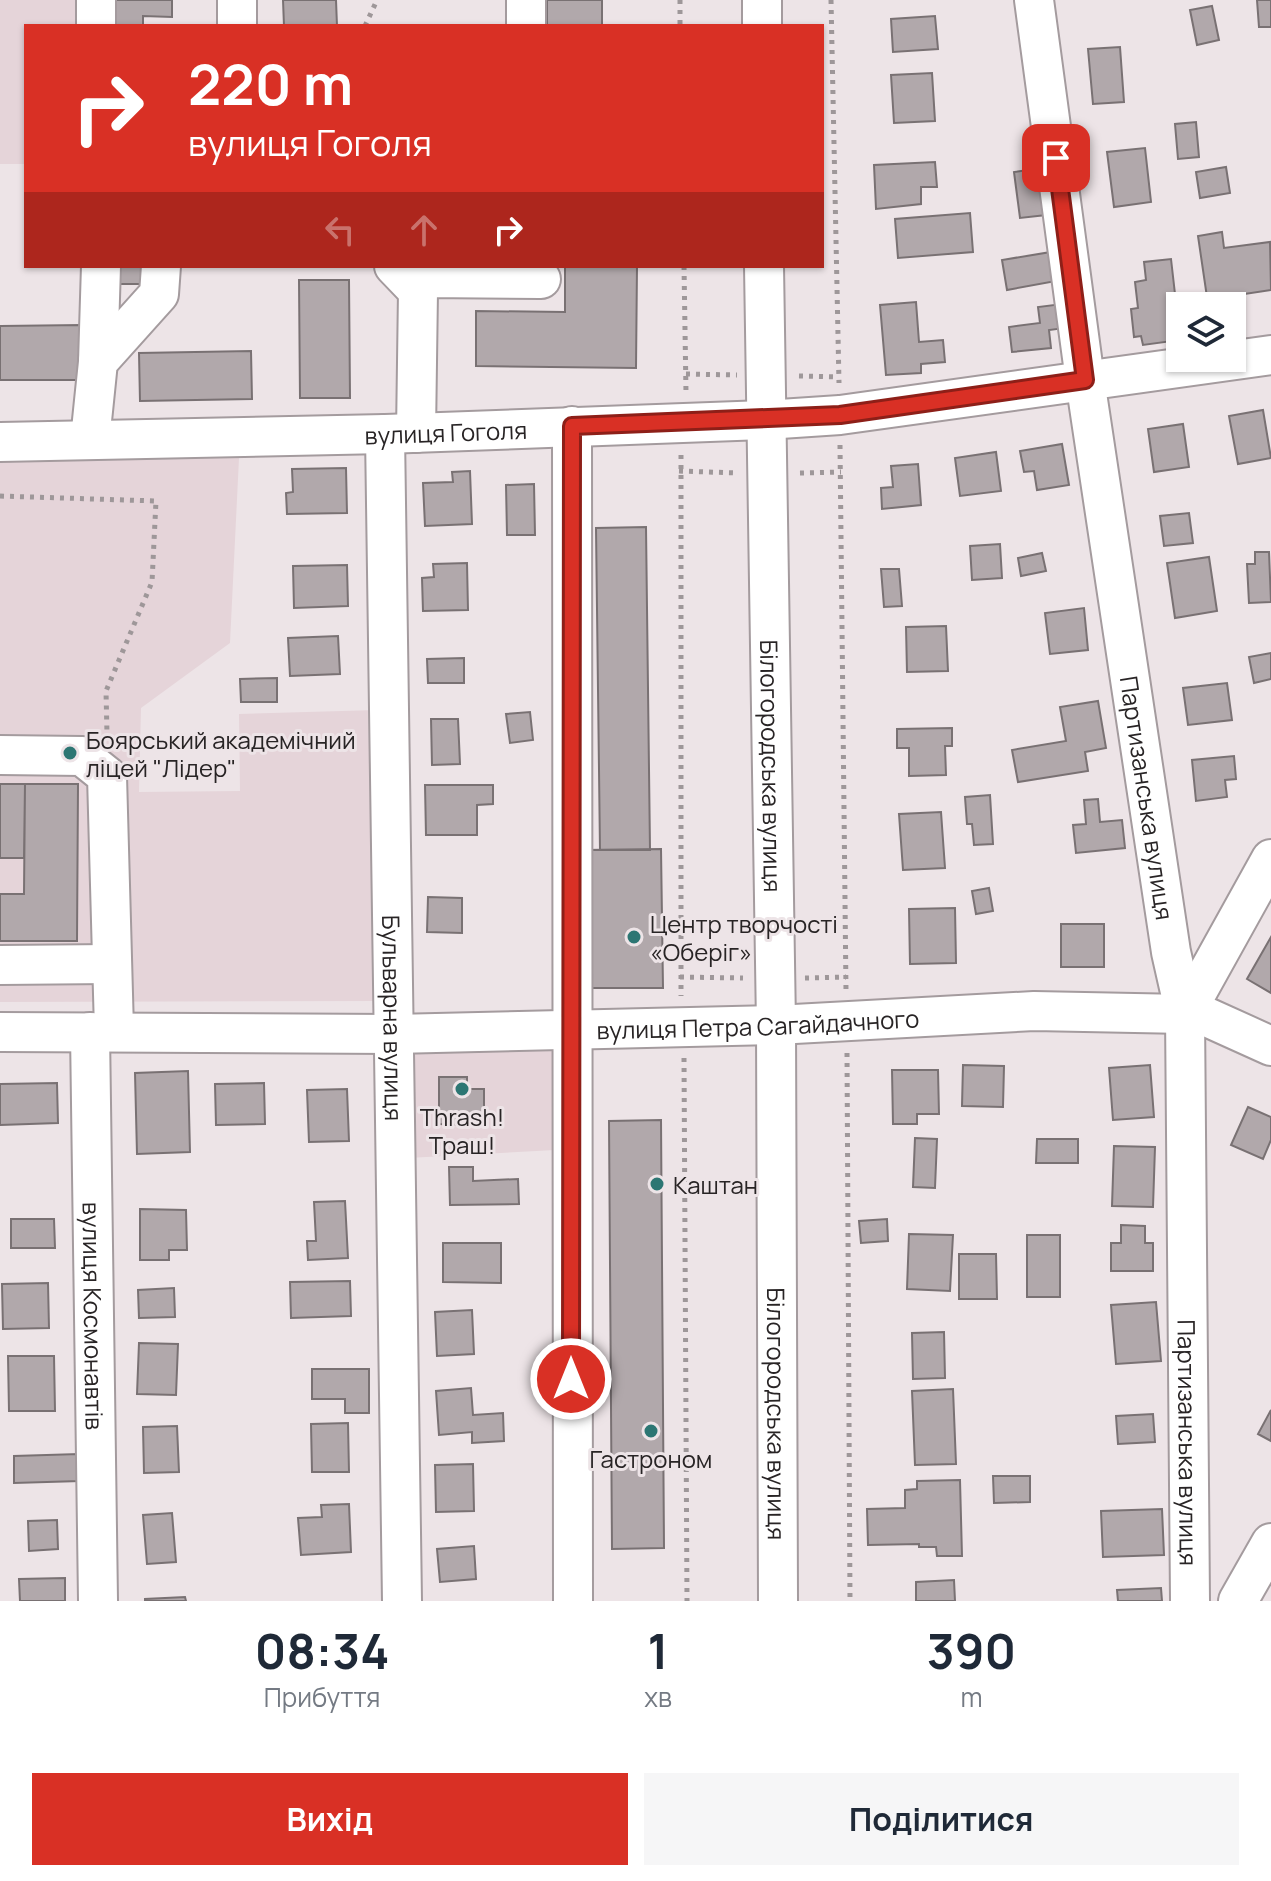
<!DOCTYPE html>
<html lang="uk">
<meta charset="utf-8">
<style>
body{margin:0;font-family:Manrope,sans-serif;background:#f6f6f7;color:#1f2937;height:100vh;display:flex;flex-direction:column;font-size:30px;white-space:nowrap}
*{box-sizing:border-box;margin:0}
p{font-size:26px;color:#747a83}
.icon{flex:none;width:44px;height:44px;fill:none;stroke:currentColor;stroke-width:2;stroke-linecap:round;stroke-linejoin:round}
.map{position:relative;height:1601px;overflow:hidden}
.drawer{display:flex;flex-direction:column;background:#fff;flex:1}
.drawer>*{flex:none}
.top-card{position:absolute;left:24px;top:24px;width:800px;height:244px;border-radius:0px;box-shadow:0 2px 6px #0004;background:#d93025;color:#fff;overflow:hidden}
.buttons{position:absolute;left:1166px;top:292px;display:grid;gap:16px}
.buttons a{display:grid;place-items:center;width:80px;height:80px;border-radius:0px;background:#fff;box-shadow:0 2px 6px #0004;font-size:40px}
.pin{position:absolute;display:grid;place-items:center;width:68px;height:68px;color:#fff;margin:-34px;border-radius:16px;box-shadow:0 4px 12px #0006}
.me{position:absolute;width:88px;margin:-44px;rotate:0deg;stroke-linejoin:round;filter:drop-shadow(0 0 6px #0008)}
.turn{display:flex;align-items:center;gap:28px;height:168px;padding:0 32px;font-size:36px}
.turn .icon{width:104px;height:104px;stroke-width:2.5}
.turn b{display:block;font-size:56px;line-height:68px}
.lanes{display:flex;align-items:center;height:76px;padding:0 32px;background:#0003;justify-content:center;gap:40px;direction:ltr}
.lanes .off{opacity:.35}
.eta{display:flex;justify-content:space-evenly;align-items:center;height:136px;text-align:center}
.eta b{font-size:48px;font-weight:700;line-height:56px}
.cta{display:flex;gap:16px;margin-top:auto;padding:16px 32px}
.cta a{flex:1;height:92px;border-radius:0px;background:#d93025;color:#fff;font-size:32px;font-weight:700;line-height:92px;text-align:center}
.cta a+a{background:#f6f6f7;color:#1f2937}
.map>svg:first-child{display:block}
</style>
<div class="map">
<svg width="1271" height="1601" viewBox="0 0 1271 1601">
<rect width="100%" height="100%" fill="#ede4e7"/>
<path fill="#e5d4d9" d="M0,0H87V26H26V164H0Z
M239,458L230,643L141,708L139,792L240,791L239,714L377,710L378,1001L0,1002V460Z
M405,1049L557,1051L555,1150L408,1158Z"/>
<path fill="#b1a8ab" stroke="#797173" stroke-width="2" d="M116,0H172V17L143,16V26H116Z
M283,0H336L337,26H284Z
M547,0H602V26H547Z
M1257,0H1271V27H1259Z
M1212,6L1219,40L1197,45L1190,10Z
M935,16L938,49L893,52L891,19Z
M1120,47L1124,102L1093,104L1088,49Z
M932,73L935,121L894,123L891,75Z
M1196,122L1199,157L1178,159L1175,124Z
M1145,148L1151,202L1114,207L1107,152Z
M935,162L937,187H921V204L876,209L874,165Z
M1049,167L1055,214L1020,218L1014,172Z
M1226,167L1230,193L1200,198L1196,172Z
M970,213L973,252L898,258L895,219Z
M1222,232L1224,248L1270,242L1271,290L1231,296L1232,300L1208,304L1198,236Z
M1051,252L1056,281L1007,290L1002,260Z
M1171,259L1175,294L1185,293L1186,306H1180V340L1143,345L1141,336L1134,337L1131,309L1138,308L1135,282L1146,280L1144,262Z
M115,266H144V284H115Z
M565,266H637L636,368L476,366V311L565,312Z
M299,280H349L350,398H300Z
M916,302L919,342L943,340L945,362L921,364V373L886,375L880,305Z
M1062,304L1065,328L1049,330L1051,348L1012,352L1009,327L1040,323L1038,307Z
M82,325L83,380H0V326Z
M251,351L252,399L140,401L139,353Z
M1263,410L1271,458L1238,464L1229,416Z
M1183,424L1189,467L1154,472L1148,429Z
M1062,444L1069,485L1037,490L1034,471L1024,472L1020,451Z
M996,452L1001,491L960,496L955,458Z
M918,464L921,505L882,509L881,488L893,487L891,466Z
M346,468L347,513L287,514L286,493L293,492L292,469Z
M470,471L472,524L425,526L423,483L453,482L452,472Z
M534,484L535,535H507L506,485Z
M1189,513L1193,543L1164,546L1160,516Z
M646,527L650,850H600L596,528Z
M1000,544L1002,578L972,580L970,546Z
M1255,552H1269L1271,602L1249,603L1247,564H1255Z
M1042,553L1046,571L1021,576L1018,558Z
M1209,557L1217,611L1175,618L1167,563Z
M467,563L468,610L423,611L422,578L434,577L433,564Z
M347,565L348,606L294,608L293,566Z
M881,569H899L902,606L884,607Z
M1084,608L1088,650L1050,654L1045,613Z
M946,626L948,671L907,672L906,627Z
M338,636L340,674L290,676L288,638Z
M1271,653V679L1254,683L1249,657Z
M464,658V683H428L427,659Z
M277,678V702H241L240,679Z
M1227,683L1232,720L1188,725L1183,688Z
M1098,701L1106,748L1085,752L1088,771L1018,782L1012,750L1066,741L1060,707Z
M530,712L533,740L510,743L506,714Z
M431,719H458L460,764L432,765Z
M952,728V746H945L946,775L909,776V748H897V729Z
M1234,756L1236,779L1225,780L1227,797L1196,801L1192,760Z
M0,784H25L24,858H0Z
M25,784H78L77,941H0V894H24Z
M425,785H493V804L477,805V835H426Z
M990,795L993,844L974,845L972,824H967L965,797Z
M1098,799L1100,822L1122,820L1125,848L1076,853L1073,825L1086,824L1084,800Z
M941,812L945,868L903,870L899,814Z
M661,849L663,988H586L584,850Z
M989,888L993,911L976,914L972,891Z
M428,897L462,898V933L427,932Z
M955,908L956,963L910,964L909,909Z
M1061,924H1104V967H1061Z
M1271,937V993L1247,979Z
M963,1065L1004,1066L1003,1107L962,1106Z
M1150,1065L1154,1117L1113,1120L1109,1068Z
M892,1070H938L939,1114H917V1124H893Z
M188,1071L190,1152L137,1154L135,1073Z
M439,1077H467V1089H484V1114H466L467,1125L439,1124Z
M57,1083L58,1123L0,1125V1084Z
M264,1083L265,1124L216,1125L215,1084Z
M347,1089L349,1141L309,1142L307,1090Z
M1248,1107L1271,1117V1140L1263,1159L1231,1145Z
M661,1120L664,1548L612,1549L609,1121Z
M915,1138L937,1139L935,1188L913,1187Z
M1037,1139H1078V1163H1036Z
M1114,1146L1155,1147L1153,1207L1112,1206Z
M449,1167H473V1181L518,1179L519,1204L450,1205Z
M345,1201L348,1258L308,1260L307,1241H316L314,1202Z
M140,1209L186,1210L187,1250H169V1260H140Z
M11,1219H54L55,1248H11Z
M887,1219L888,1241L861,1243L859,1221Z
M1121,1225L1145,1226V1243H1153V1271H1111V1243H1121Z
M909,1234L953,1235L950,1291L907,1289Z
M1027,1235H1060V1297H1027Z
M443,1243H501V1283L443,1282Z
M959,1254H996L997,1299H959Z
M350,1281L351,1316L291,1318L290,1282Z
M48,1283L49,1328L3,1329L2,1284Z
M174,1288L175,1317L139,1318L138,1290Z
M1156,1302L1161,1361L1116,1364L1111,1305Z
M472,1310L474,1354L437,1356L435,1312Z
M944,1332L945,1378L913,1379L912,1333Z
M139,1343L178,1344L176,1395L137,1394Z
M8,1356H54L55,1411H9Z
M312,1369H369V1413H345V1399H312Z
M471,1388L473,1415L503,1413L504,1441L472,1443V1432L439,1435L436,1391Z
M953,1389L956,1464L915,1465L912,1391Z
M1271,1410V1441L1258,1434Z
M1153,1414L1155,1442L1118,1444L1116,1416Z
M348,1423L349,1472H312L311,1424Z
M177,1426L179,1472L144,1473L143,1427Z
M79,1454L80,1481L14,1483V1456Z
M473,1464L474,1511L436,1512L435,1465Z
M993,1476H1030V1502L994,1503Z
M960,1480L962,1556H937L936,1547H919V1544L868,1545L867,1509L905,1508V1490L917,1489V1481Z
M349,1504L351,1552L301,1555L298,1518L322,1517L321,1505Z
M1162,1509L1164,1555L1103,1557L1101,1511Z
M172,1513L176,1562L147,1564L143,1515Z
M57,1520L58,1549L29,1551L28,1521Z
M474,1546L476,1579L440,1582L437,1549Z
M65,1578V1601H20L19,1579Z
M954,1580L955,1601H916V1582Z
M1161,1588L1162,1601H1118L1117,1590Z
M185,1597L186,1601H145V1599Z"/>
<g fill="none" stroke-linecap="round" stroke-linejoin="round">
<defs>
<g id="minor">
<path d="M96,0V26"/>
<path d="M762,0V26"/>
<path id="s1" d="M1034,0L1085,380L1171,952L1185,1014L1190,1601"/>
<path d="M237,26V0"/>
<path d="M526,26V0"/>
<path d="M394,266L418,291"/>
<path id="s2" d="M764,266L776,1025L778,1601"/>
<path d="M98,362L101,266"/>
<path d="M572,426L573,1601"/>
<path d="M416,433L418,291L425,278L541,279"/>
<path id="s3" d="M385,434L402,1601"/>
<path d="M90,440L98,362L159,294L161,266"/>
<path id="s4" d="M0,442L385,434L765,420L840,415L1271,355"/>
<path d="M0,755L82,756L107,776L114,1030"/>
<path d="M0,965L111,964"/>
<path d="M1185,1014L1271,859"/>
<path id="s5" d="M0,1032L394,1034L776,1025L1034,1011L1185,1014L1209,1018L1271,1046"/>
<path id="s6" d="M90,1032L98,1601"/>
<path d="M1238,1601L1271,1543"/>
</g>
</defs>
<use href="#minor" stroke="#a49b9e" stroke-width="42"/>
<path stroke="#9e9799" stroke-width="5" stroke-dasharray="4 6" stroke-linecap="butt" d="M680,0V26
M831,0L839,383
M365,26L377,0
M684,266L686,393
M686,374L737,375
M799,376L839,377
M840,445L846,991
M681,455V996
M679,471L738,473
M800,473L841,472
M0,496L156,501L152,582L106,691L107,734
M680,977L743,978
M805,978L846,977
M847,1053L850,1601
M684,1058L687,1601"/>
<use href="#minor" stroke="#fff" stroke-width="38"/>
</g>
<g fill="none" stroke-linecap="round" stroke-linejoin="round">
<defs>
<path id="route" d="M571,1379L572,426L840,415L1085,380L1056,158"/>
</defs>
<use href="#route" stroke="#8d1f18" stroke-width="20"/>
<use href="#route" stroke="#d93025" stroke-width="14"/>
</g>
<g fill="#2c7673" stroke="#ede4e7" stroke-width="3">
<circle cx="70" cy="753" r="8"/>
<circle cx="634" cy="937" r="8"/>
<circle cx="462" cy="1089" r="8"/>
<circle cx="657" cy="1184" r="8"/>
<circle cx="651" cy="1431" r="8"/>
</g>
<g text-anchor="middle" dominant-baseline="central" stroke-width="6" stroke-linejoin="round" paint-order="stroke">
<g font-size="24" fill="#282425" stroke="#ede4e7">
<text stroke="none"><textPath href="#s4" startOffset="446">вулиця Гоголя</textPath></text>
<text stroke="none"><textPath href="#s2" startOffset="500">Білогородська вулиця</textPath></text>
<text stroke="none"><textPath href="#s1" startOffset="806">Партизанська вулиця</textPath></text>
<text stroke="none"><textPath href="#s3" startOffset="584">Бульварна вулиця</textPath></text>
<text stroke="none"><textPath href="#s5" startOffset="758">вулиця Петра Сагайдачного</textPath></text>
<text stroke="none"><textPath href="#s6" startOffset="284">вулиця Космонавтів</textPath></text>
<text stroke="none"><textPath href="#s2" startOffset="1148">Білогородська вулиця</textPath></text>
<text stroke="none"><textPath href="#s1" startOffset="1454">Партизанська вулиця</textPath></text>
</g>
<g font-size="24" fill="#282425" stroke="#ede4e7" text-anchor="start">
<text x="86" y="739">Боярський академічний<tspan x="86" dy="28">ліцей "Лідер"</tspan></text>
<text x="650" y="923">Центр творчості<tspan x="650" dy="28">«Оберіг»</tspan></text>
<text x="462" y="1116" text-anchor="middle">Thrash!<tspan x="462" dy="28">Траш!</tspan></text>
<text x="673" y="1184">Каштан</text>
<text x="651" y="1458" text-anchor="middle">Гастроном</text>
</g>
</g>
</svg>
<div class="buttons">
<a><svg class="icon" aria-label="layers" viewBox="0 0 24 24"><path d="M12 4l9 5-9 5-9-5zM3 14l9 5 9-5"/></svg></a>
</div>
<div class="pin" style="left:1056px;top:158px;background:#d93025"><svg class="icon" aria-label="arrive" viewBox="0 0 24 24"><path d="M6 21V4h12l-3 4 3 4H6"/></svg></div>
<svg class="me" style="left:571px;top:1379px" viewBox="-20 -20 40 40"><circle r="17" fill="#d93025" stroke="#fff" stroke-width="3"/><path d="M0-11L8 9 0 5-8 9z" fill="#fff"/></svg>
<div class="top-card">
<div class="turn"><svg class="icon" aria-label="right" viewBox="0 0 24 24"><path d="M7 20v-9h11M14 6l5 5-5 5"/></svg><div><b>220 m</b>вулиця Гоголя</div></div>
<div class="lanes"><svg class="icon off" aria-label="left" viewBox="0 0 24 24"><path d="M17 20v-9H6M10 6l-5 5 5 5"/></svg><svg class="icon off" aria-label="ahead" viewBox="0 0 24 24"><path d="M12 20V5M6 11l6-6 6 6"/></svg><svg class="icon" aria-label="right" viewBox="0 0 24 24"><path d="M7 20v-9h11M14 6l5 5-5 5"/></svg></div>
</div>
</div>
<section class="drawer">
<div class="eta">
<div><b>08:34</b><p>Прибуття</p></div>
<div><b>1</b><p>хв</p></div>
<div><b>390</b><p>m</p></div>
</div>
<div class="cta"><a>Вихід</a><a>Поділитися</a></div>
</section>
